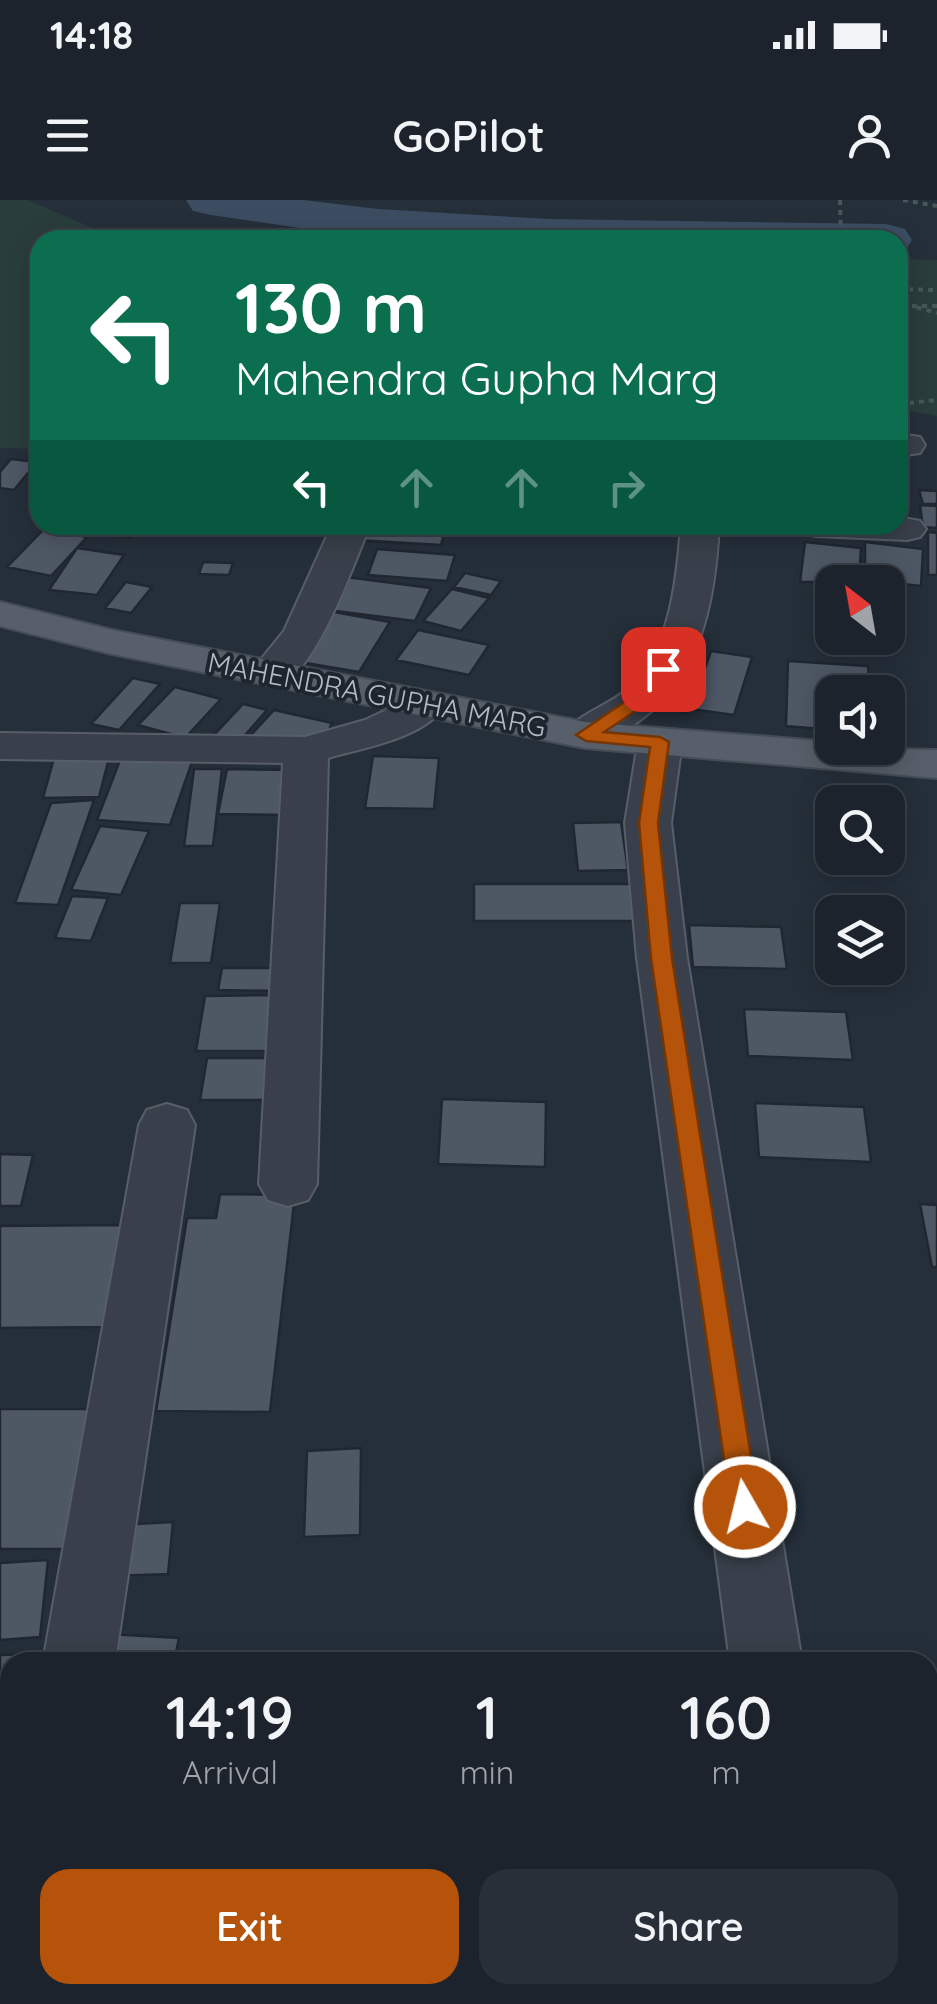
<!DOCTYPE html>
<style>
body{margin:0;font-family:Quicksand,sans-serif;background:#292f38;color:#f1f3f6;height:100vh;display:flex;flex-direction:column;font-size:38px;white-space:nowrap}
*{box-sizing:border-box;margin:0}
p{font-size:32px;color:#a0a4a9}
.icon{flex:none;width:55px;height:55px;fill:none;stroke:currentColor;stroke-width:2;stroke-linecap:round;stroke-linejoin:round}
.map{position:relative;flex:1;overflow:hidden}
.details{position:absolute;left:0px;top:1452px;width:938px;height:352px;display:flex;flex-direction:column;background:#1c232c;border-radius:30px 30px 0 0;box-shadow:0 5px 25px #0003,0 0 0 2px #3a4048}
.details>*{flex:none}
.top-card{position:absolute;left:30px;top:30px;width:878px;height:305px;border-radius:30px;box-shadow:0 5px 25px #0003,0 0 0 2px #3a4048;background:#0b6e4f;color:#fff;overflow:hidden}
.needle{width:65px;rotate:329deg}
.controls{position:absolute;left:815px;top:365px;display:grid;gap:20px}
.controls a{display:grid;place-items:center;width:90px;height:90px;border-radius:20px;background:#1c232c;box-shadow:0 5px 25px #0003,0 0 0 2px #3a4048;font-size:50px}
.pin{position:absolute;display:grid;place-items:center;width:85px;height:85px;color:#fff;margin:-42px;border-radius:20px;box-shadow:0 5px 15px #0006}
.me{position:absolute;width:110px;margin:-55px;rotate:352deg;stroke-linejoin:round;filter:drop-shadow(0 0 8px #0008)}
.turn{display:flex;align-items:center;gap:35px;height:210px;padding:0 40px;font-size:45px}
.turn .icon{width:130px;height:130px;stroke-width:2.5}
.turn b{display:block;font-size:70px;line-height:85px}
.lanes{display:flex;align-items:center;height:95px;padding:0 40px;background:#0003;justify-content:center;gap:50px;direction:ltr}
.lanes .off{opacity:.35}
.eta{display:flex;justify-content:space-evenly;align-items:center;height:170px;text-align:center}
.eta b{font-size:60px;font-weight:600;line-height:70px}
.button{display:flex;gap:20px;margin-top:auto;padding:20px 40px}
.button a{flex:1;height:115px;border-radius:30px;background:#b45309;color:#fff;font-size:40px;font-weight:600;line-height:115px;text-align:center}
.button a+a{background:#292f38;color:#f1f3f6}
.status{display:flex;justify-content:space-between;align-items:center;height:70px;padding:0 50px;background:#1c232c;direction:ltr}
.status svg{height:28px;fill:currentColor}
header{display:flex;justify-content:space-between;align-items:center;height:130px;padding:0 40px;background:#1c232c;font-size:45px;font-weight:600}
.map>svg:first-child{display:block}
</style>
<div class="status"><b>14:18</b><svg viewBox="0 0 49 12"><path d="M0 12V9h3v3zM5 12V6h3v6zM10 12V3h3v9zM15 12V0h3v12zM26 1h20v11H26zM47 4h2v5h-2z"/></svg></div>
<header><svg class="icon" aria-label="menu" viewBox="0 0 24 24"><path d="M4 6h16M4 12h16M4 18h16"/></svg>GoPilot<svg class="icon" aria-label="person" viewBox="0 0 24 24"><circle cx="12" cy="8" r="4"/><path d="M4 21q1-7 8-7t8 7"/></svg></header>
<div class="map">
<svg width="937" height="1804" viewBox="0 0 937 1804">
<rect width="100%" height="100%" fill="#252f3a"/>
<path fill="#2a3d3d" d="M0,0H28L120,40H40V249L0,248Z
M898,59L937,60V216L898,209Z"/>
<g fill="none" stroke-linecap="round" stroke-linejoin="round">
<path fill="#3c4d62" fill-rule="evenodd" d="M186,0H303L378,9L547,19L886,24L905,29L912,40L905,51L898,53V40H382L211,15L193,11Z"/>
</g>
<path fill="#4e5865" stroke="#202731" stroke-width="2.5" d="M11,259L37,262L14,290L0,288V272Z
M919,290L937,291V304H923Z
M920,305L937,306V328L923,327Z
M101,325H139L131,338L95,334Z
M360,325H446L441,345L355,340Z
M44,329L87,337L51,376L7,367Z
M928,332L937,333V375H928Z
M805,342L861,348L859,382H800Z
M865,342L923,349L921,386L865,380Z
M77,348L124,355L97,395L49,390Z
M377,349L455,355L447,381L368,375Z
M203,362L233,363L229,375L199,374Z
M465,373L501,381L491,395L454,387Z
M346,377L431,388L415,421L328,410Z
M126,382L152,387L131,413L105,408Z
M452,389L489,398L461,431L423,421Z
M334,412L390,422L359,472L300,462Z
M418,430L489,445L469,475L396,460Z
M711,451L752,457L734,515L691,509Z
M788,461L868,466L870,492H832V530L786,526Z
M133,478L160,484L119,530L91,524Z
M664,485L694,494L686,512L652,503Z
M175,487L221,499L185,538L138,525Z
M243,504L267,510L239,542L214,535Z
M274,510L332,523L325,539L248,538Z
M122,555L193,559L170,625L97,620Z
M373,556L439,558L434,609L365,608Z
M54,558H109L99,597L43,598Z
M194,569H222L213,646H184Z
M227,569L292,570L286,615L218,614Z
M886,594L902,643H888V602H832V618L826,596Z
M94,600L58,705L15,703L51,603Z
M621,622L628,670L578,671L573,623Z
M100,626L149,631L121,695L71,690Z
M474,684H634L637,721H474Z
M72,696L108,698L91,741L55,738Z
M180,703H220L211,763H170Z
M689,725L781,727L787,769L693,767Z
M222,768H279L276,791L218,790Z
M277,795L271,851H196L205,796Z
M744,809L846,812L853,860L748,856Z
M207,858H270L265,900H200Z
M442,899L546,902L545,967L438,964Z
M755,903L864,907L871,962L759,957Z
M0,954L33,955L21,1006H0Z
M220,994L295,995L270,1212L156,1211L187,1018H216Z
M920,1004L937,1005V1067H932Z
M121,1025L104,1127L0,1128V1026Z
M0,1209H89L66,1349H0Z
M361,1248L360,1335L304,1337L307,1251Z
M173,1322L168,1374L112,1376L118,1325Z
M48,1360L40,1437L0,1440V1363Z
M108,1434L179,1438L174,1462H102Z
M28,1454L26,1462H10V1514H0V1455Z
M10,1524V1630H0V1525Z
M928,1757H937V1804H836L835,1795H928Z
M137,1795H243L242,1804H136Z
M263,1795H367V1804H262Z
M382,1795H480L479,1804H381Z
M518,1798L582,1799V1804H518Z"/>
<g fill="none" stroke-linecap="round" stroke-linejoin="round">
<defs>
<path id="street" d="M898,234L920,237L925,245L920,253L898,256Z
M898,317L920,321L926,329L920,337L907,340L816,336L803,333L797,325H898Z
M332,325H370C354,364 320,459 286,482C277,488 266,484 256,482L250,473L284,431Z
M681,325H719C715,405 700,485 627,529C607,541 593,550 569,544L563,535C577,514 606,507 626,490C670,453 677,380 681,325Z
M423,493L438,497L445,506C422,539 365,547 328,558L317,984L308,1000L288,1006L268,1000L259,984L283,563L0,559V533L305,537L365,520Z
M660,529L676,533L682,542L671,623L687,758L802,1462H730L637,758L625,623L638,542L644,533Z
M167,904L187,910L195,925L115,1462H43L139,925L147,910Z
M10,1755V1795H53L51,1804H0V1759Z
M771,1795H853L854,1804H772Z"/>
<path id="primary" d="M0,402L112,430L585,522L832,542V548L937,550V578L585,548L112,454L0,426Z"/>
</defs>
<use href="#street" stroke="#575e68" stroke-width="4"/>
<use href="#primary" stroke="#454c56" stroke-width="4"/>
<path stroke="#47585a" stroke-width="4" stroke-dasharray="5 5" stroke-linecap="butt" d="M840,0L841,40
M903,0L937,6
M898,89L937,90
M937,106H912L937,113
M899,204L937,200"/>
<use href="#street" fill="#39404b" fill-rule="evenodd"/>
<use href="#primary" fill="#575f6a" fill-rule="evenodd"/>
</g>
<path fill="#b45309" stroke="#753606" stroke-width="2.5" d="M663,464L672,469L652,500L604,532L660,537L669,542L658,623L672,758L759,1307L755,1316L745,1319L735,1316L731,1307L651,758L639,623L650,547L586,541L576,535L639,492L657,466Z"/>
<g text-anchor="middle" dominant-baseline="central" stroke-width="8" stroke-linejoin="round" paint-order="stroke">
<g font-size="28" fill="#b4bbc6" stroke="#1e252f">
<text transform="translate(377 494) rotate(11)">MAHENDRA GUPHA MARG</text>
</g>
</g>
</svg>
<div class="controls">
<a><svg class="needle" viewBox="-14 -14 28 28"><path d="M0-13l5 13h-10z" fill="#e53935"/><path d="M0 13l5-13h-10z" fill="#a0a4a9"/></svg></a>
<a><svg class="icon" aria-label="sound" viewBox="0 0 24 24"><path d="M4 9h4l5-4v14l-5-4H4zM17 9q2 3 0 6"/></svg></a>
<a><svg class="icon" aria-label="search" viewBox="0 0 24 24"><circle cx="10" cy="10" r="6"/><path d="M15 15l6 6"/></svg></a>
<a><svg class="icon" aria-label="layers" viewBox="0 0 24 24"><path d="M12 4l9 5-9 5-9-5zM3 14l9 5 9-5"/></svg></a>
</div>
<div class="pin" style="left:663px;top:469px;background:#d93025"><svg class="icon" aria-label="arrive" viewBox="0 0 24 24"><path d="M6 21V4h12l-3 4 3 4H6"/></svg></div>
<svg class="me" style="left:745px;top:1307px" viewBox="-20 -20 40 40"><circle r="17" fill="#b45309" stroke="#fff" stroke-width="3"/><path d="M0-11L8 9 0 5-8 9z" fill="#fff"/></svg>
<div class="top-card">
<div class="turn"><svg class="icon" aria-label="left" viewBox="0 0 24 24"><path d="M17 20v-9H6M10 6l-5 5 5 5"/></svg><div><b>130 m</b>Mahendra Gupha Marg</div></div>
<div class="lanes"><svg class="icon" aria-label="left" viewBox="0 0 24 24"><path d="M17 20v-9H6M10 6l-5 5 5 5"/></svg><svg class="icon off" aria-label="ahead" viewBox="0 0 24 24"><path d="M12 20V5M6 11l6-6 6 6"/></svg><svg class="icon off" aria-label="ahead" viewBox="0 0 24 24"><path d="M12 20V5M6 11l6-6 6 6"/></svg><svg class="icon off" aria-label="right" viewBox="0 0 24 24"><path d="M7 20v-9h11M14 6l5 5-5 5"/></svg></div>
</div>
<section class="details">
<div class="eta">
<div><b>14:19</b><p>Arrival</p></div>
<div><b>1</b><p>min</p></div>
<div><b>160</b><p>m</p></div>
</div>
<div class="button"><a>Exit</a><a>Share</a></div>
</section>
</div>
